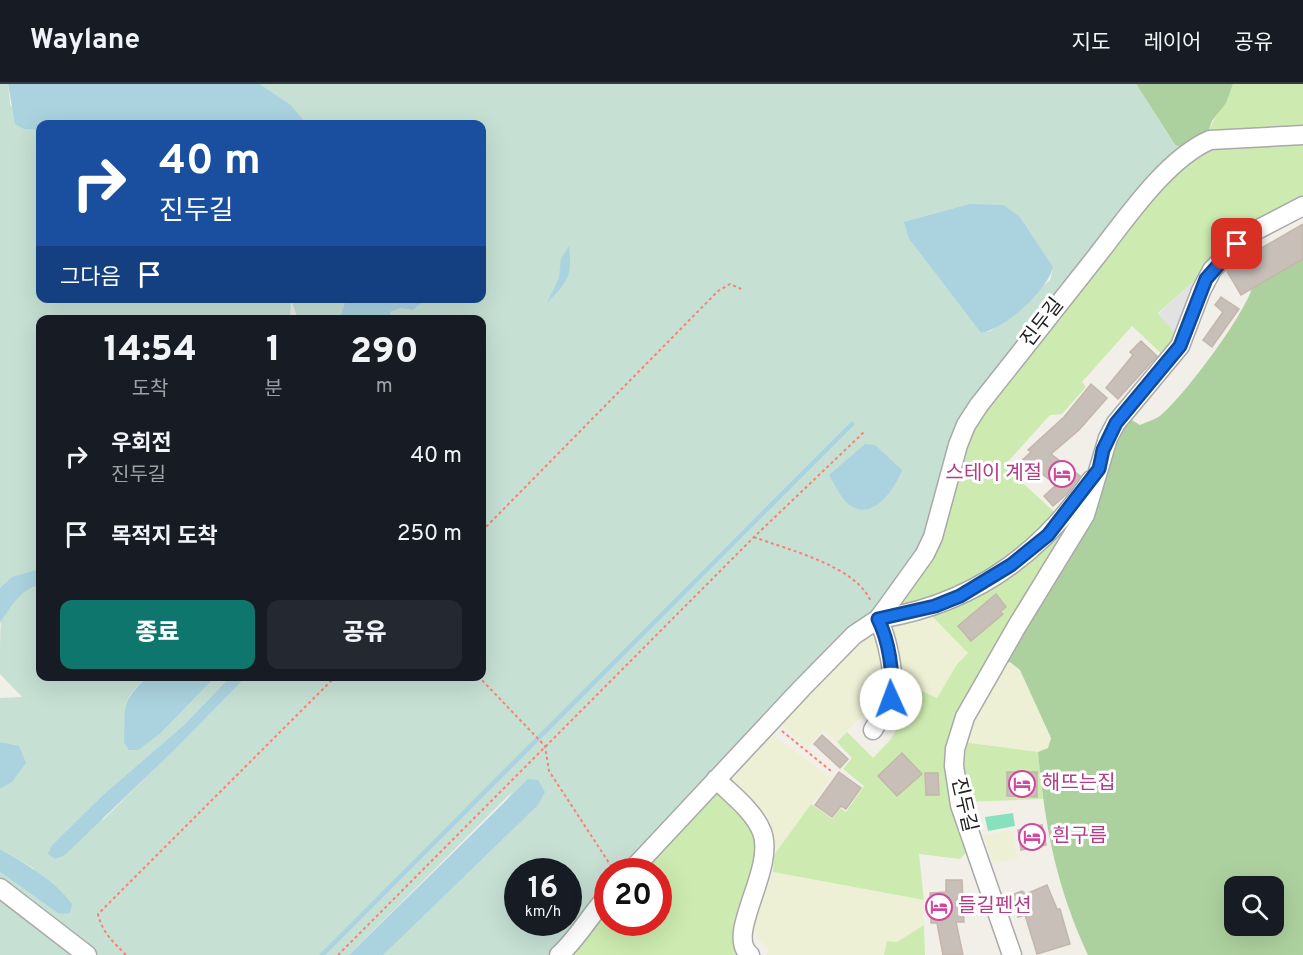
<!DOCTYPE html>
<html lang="ko">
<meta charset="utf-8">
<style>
body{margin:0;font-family:Overpass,"Noto Sans KR",sans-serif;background:#242831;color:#f1f3f6;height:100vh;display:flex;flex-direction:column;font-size:22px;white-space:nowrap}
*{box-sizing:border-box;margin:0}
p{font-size:20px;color:#9ea1a6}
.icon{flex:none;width:33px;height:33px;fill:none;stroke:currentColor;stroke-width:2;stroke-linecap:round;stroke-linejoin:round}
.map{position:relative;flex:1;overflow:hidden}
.side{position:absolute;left:36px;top:231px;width:450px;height:366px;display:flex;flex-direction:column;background:#171b24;border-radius:12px;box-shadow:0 6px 24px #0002}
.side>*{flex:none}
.banner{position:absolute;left:36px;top:36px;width:450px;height:183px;border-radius:12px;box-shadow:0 6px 24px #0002;background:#1a4fa0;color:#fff;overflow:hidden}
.controls{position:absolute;left:1224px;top:792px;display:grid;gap:12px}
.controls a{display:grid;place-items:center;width:60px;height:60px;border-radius:12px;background:#171b24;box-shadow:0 6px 24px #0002;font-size:30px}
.speed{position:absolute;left:504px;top:774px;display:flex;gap:12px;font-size:30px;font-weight:700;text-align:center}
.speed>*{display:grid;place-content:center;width:78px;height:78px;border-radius:50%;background:#171b24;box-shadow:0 6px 24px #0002;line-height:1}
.speed small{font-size:15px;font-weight:400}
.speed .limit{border:9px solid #d22;background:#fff;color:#111}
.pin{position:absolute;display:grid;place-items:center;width:51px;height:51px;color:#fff;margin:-26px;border-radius:12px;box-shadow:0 3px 9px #0006}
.me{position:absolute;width:66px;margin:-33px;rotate:358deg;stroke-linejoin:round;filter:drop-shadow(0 0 4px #0008)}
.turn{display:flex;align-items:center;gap:21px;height:126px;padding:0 24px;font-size:27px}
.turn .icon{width:78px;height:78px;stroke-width:2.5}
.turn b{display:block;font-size:42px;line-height:51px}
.then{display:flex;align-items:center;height:57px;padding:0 24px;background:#0003;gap:12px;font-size:22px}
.eta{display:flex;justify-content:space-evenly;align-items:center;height:102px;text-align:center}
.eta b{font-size:36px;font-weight:800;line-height:42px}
.primary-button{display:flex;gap:12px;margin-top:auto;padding:12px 24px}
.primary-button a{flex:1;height:69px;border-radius:12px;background:#0f766e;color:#fff;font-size:24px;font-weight:800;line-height:69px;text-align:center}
.primary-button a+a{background:#242831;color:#f1f3f6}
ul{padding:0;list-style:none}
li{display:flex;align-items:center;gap:18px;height:78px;padding:0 24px}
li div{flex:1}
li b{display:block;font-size:22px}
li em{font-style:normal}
header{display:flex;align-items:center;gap:36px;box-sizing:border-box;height:84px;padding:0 30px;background:#171b24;border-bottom:2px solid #363941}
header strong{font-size:28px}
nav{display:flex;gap:33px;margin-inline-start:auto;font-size:21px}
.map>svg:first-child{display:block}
</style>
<header>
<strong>Waylane</strong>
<nav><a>지도</a><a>레이어</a><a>공유</a></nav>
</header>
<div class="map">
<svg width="1303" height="871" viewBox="0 0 1303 871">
<rect width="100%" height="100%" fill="#f2efe9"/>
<path fill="#eef0d5" d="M929,529L968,569L957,580L937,614L916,604L908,618L897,611L889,543L892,538Z
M871,551L878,553L887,596L883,609L837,658L823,647L807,664L783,643V638L832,584Z
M1010,578L1020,586L1051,654L1048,664L1038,668L962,658L971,633L1005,579Z
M773,651L831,694L774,771L770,754L730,695V690L767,652Z
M1012,746L1018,775L993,780L983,751Z
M773,788L924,816V841L897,858L887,857L884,871H766L769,865L756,853L753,844L754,835Z"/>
<path fill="#cdebb0" d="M1233,0H1303V48L1206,53C1213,34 1226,19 1233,0Z
M1303,57V115L1200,192L1158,229L1179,253L1166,274L1132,242L1082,298L1086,303L1062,330L1050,331L1004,382L1060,433L979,497L901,527L894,520L966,348L1101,171L1200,64Z
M1092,401L955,642L968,767L960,775L919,770L924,816L773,788L774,771L811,720L832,735L841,724L846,728L864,702L843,685L852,674L837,658L847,648L873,674L890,656L902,637L899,635L916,604L937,614L957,580L968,569L929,529L968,512Z
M962,658L1038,668L1043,715L965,718L962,705Z
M717,707L760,754C759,765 759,776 757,787C753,809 722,851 738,871H568L607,820L608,838H658V788L637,787Z
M924,841L925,871H884L887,857L897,858Z"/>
<path fill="#add19e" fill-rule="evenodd" d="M1136,0H1233L1226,19L1212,37L1206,53L1185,65L1175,61Z
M1303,175V871H1088C1056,802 1045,743 1038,668L1048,664L1051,654L1020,586L1010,578L1005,579L1111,360L1127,333L1140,341C1146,338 1155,336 1161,331C1184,312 1243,233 1252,204ZM1234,802H1274V842H1234Z"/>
<path fill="#c6e0d4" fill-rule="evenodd" d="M0,0H8L10,20L24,45L40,46V214L346,215L339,235H298L291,216L290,235L40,236V485L0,504Z
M260,0H1136L1175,61L1185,65L969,329L931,442L892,510L859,538L624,787L608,788L607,805L551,871H383L423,831L513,707L349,871H92L0,800V788L59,830L33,784L0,765V705L12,698L2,658H0V614L22,613L0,590C0,577 0,549 1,538C6,522 24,504 40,501V592L147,593C130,609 124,614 125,638L161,649L215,593H230L184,641L104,710L52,761L104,735L246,593L482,592V236L390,235L389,228L400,224L413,226L427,215L482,214V40H307L291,21ZM1020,133L1053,184L1050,196L991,247L981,249L909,155ZM518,788H568V838H518Z
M0,811L78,871H0Z"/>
<path fill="#88e0be" d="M1013,729L1015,742L988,747L985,733Z"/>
<path fill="#e2e2e2" d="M1200,192L1179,253L1158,230Z"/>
<path fill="#aad3df" d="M8,0H260L291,21L307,40H40V46L24,45L15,40Z
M970,120L1003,121L1020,133L1053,183C1047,207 1006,244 981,249L909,155L904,138Z
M569,162C572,193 569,196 547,219L559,194L561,174Z
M346,215V214L427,215L413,226L400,224L390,228V235H339Z
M865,360L875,361L902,386C894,406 872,440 847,419C840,412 834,399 829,391Z
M40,485V501C21,505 10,523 0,539V504L12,493Z
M147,593H215L161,649L138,666H129L124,659C126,622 119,620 147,593Z
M230,593H246L173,667L65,771L55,775L48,770L52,761L104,710L184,641Z
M0,658L19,662L26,679L12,698L0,705Z
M528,695L538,696L545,708L538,721L383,871H349Z
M0,765C27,781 53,795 72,820L70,829L59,830L0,788Z"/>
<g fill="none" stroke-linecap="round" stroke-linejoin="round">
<path stroke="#aad3df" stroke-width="4.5" d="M322,871L852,340"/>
</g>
<path fill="#c7bfb8" stroke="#c4b6ab" stroke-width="1.5" d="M1303,140V175L1241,211L1227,187L1232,181Z
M1221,213L1239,225L1212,263L1203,256L1223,228L1215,221Z
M1141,257L1157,272L1118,315L1106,304L1133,271L1130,268Z
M1091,300L1107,314L1079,346L1051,370L1080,392L1067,410L1053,422L1044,412L1056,401L1036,385L1024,395L1014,384L1031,368L1028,366L1064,333Z
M996,510L1006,523L1000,528L1003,530L971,557L958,542Z
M822,651L848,675L840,684L814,660Z
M902,669L922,690L897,712L878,692Z
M839,688L861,704L846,725L841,722L832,733L815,721Z
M1007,688H1037V713L1007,712Z
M925,689H938L939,711H926Z
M1042,741L1046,761L1021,766L1018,746Z
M946,796H962L964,838H956L963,871H943L937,839H931L930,809L946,808Z
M1047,801L1057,825H1060L1070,860L1037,870L1025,831L1018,833L1009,812L1022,807L1026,810Z"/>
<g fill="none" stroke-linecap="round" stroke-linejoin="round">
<defs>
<path id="minor" d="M873,646C879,635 889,625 891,613C896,593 887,553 878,535C969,521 1040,472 1091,396
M716,695C731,710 754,727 762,748C776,786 724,851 750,871
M630,788L802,604L854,551L878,535L887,523L925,470L933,453L958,361L966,341L979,321C1018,272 1057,223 1096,173C1126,135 1166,75 1210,56L1303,51
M0,804L87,871
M559,871C578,854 590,831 608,812
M1012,871L960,721L954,682L955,665L965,633L1017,542L1085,431L1108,354L1116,339L1180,262L1201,207L1212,186L1237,160L1251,149L1303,122"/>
</defs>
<use href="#minor" stroke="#a9a9a9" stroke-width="21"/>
<path stroke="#fa8072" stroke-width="2" stroke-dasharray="3 3" stroke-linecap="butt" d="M482,447L718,207L730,200L741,205
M754,453C788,466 857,482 871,518
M478,592L545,662L549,687L613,785
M782,647L831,687
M126,871C113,858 102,848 98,830L336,592
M338,871L754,453L864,348"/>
<use href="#minor" stroke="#fff" stroke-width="18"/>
</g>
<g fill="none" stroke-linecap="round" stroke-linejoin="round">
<defs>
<path id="route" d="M891,615C894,589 889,557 878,535L935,522L960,512L1011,481L1048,451L1099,385L1103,366L1116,339L1180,262L1206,195L1237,160"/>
</defs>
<use href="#route" stroke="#114b97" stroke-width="15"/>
<use href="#route" stroke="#1a73e8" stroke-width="10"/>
</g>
<defs>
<symbol id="hotel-ring" viewBox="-11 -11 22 22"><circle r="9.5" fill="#fff" stroke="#d1479c" stroke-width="1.5"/><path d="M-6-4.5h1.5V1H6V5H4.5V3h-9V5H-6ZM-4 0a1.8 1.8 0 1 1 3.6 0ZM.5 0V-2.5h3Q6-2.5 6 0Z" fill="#d1479c"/></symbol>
</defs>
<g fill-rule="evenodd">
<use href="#hotel-ring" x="1047" y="375" width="30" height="30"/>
<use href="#hotel-ring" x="1007" y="685" width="30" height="30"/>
<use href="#hotel-ring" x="1017" y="738" width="30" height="30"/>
<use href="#hotel-ring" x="924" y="808" width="30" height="30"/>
</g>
<g text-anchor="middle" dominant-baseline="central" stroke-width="6" stroke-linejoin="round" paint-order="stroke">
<g font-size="20" fill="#222" stroke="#fff">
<text transform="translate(1043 239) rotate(-52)">진두길</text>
<text transform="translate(963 721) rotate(77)">진두길</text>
</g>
<g font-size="20" fill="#b23c85" stroke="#fff" text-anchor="start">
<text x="1042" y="390" text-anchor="end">스테이 계절</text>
<text x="1042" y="700">해뜨는집</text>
<text x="1052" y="753">흰구름</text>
<text x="958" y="823">들길펜션</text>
</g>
</g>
</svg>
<div class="controls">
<a><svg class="icon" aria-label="search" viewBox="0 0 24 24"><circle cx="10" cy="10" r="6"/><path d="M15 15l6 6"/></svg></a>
</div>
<div class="speed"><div>16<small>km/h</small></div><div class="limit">20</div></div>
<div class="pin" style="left:1237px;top:160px;background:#d93025"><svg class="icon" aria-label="arrive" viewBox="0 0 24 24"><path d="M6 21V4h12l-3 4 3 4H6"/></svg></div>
<svg class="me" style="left:891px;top:615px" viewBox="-20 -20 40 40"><circle r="19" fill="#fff"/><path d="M0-13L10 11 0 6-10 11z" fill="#1a73e8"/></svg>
<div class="banner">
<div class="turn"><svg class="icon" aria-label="right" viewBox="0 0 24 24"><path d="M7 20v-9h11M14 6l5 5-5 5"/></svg><div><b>40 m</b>진두길</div></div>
<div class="then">그다음<svg class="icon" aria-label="arrive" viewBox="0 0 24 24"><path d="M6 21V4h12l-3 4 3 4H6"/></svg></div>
</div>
<section class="side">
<div class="eta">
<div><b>14:54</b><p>도착</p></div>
<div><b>1</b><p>분</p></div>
<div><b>290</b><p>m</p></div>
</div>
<ul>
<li><svg class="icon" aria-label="right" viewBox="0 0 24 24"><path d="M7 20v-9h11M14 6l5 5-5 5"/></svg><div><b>우회전</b><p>진두길</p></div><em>40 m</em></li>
<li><svg class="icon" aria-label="arrive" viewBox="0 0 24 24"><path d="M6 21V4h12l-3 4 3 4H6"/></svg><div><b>목적지 도착</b></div><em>250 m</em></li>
</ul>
<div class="primary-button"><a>종료</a><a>공유</a></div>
</section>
</div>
